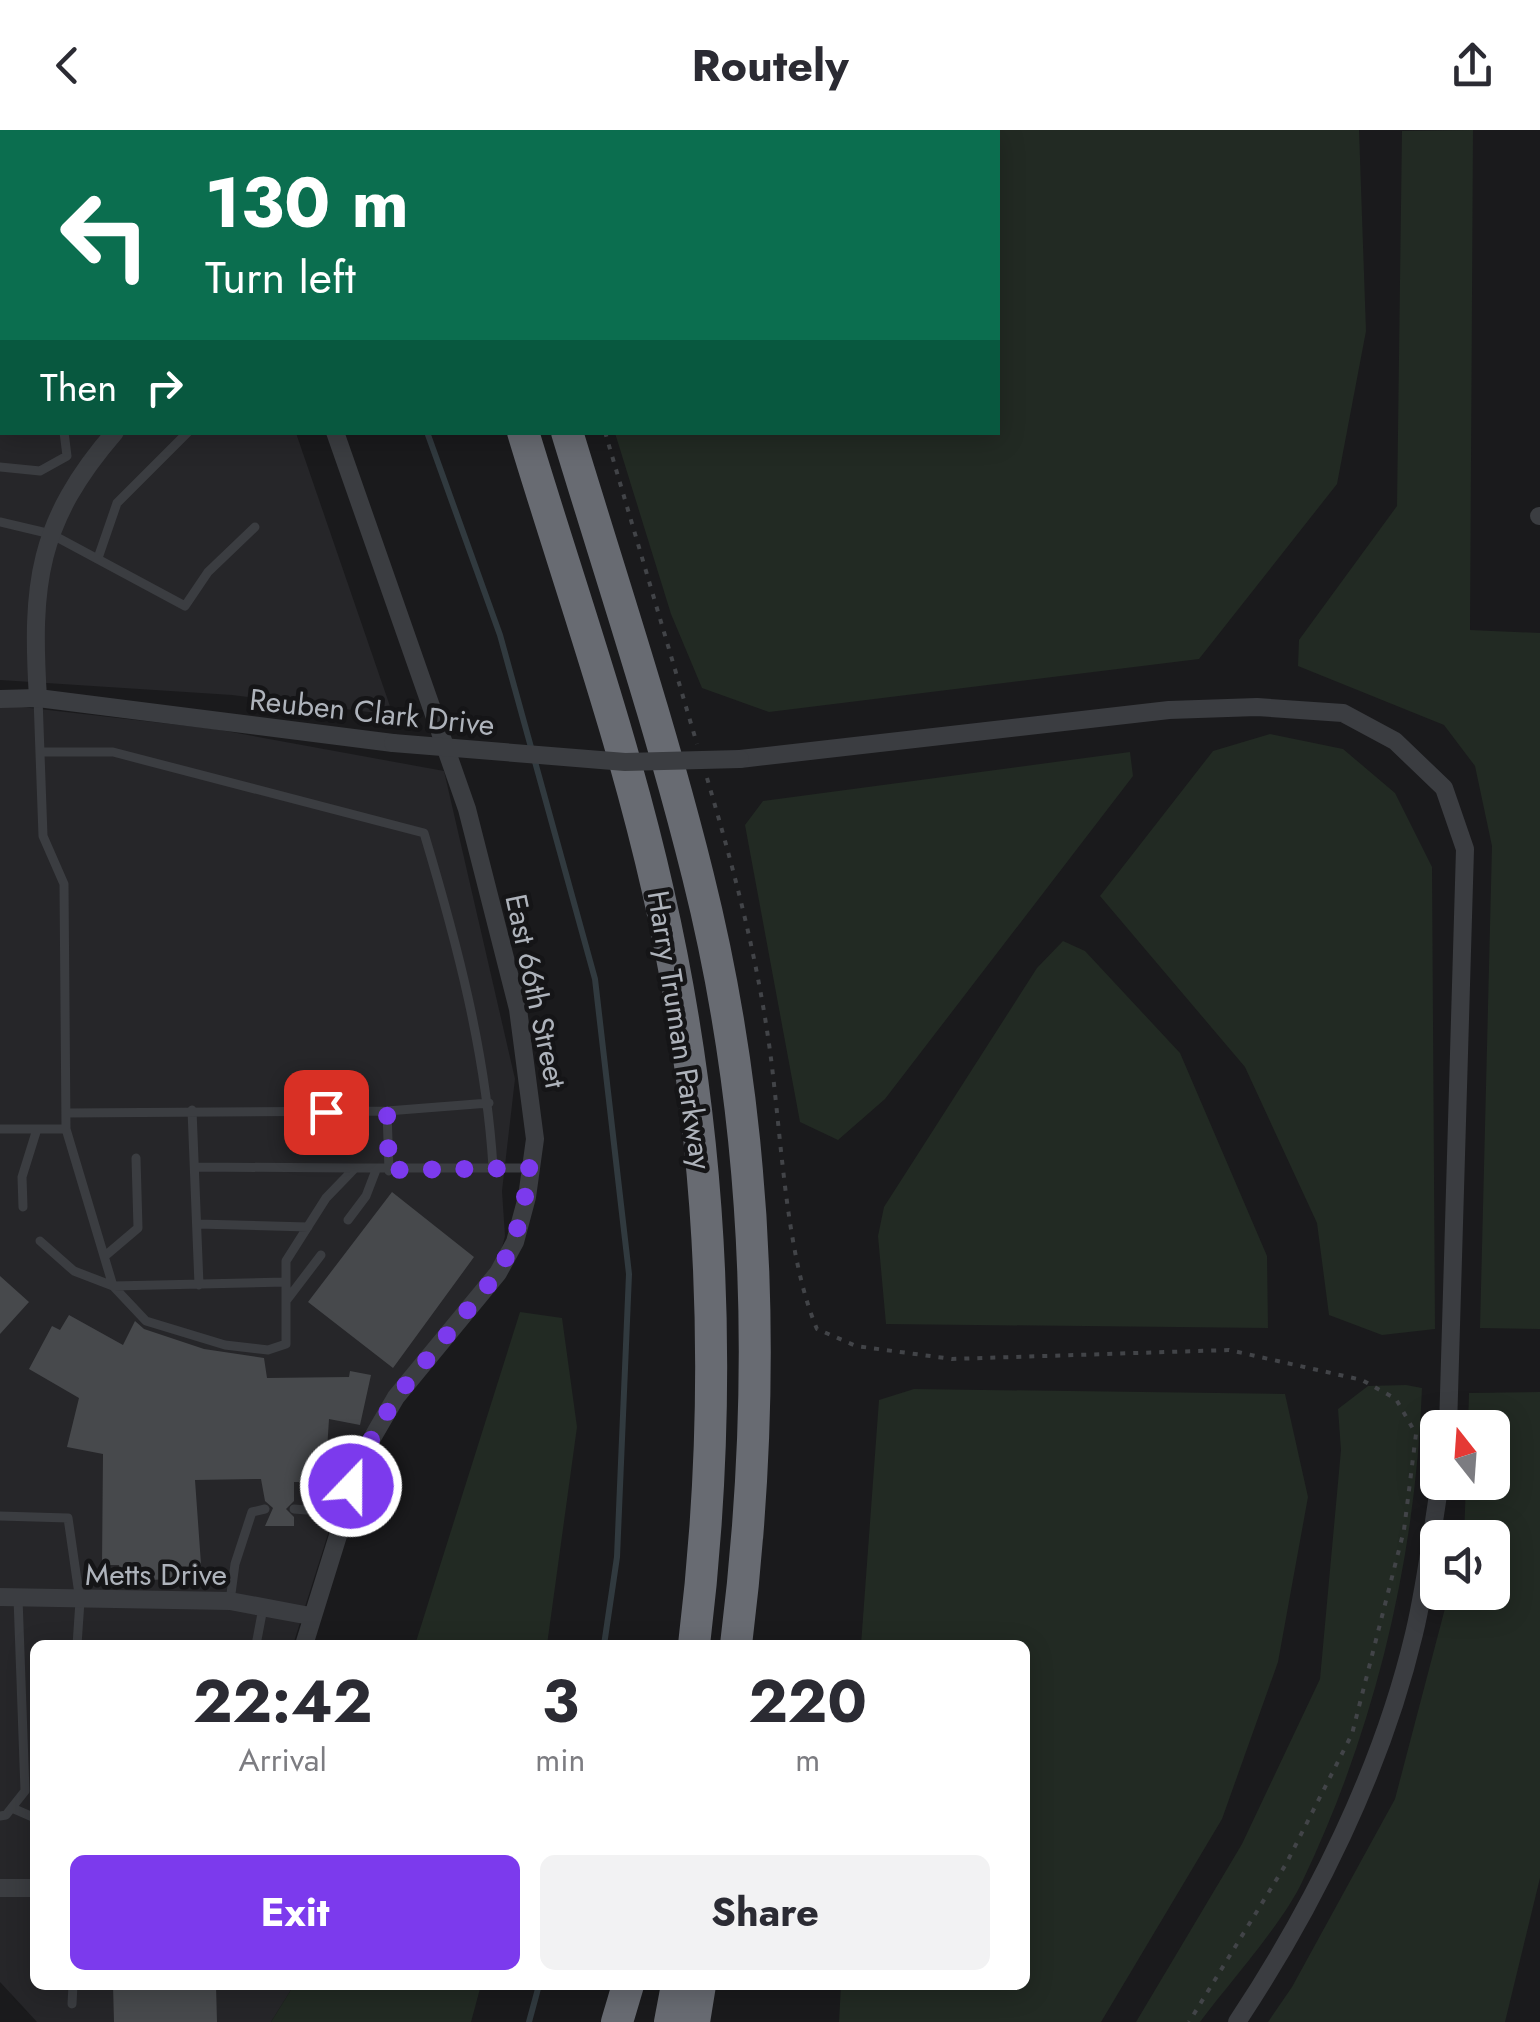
<!DOCTYPE html>
<style>
body{margin:0;font-family:Jost,sans-serif;background:#f2f2f3;color:#2b2b33;height:100vh;display:flex;flex-direction:column;font-size:38px;white-space:nowrap}
*{box-sizing:border-box;margin:0}
p{font-size:32px;color:#7c7c81}
.icon{flex:none;width:55px;height:55px;fill:none;stroke:currentColor;stroke-width:2;stroke-linecap:round;stroke-linejoin:round}
.map{position:relative;flex:1;overflow:hidden}
.side{position:absolute;left:30px;top:1510px;width:1000px;height:350px;display:flex;flex-direction:column;background:#fff;border-radius:15px;box-shadow:0 5px 25px #0003}
.side>*{flex:none}
.hud{position:absolute;left:0px;top:0px;width:1000px;height:305px;box-shadow:0 5px 25px #0003;background:#0b6e4f;color:#fff;overflow:hidden}
.needle{width:65px;rotate:343deg}
.buttons{position:absolute;left:1420px;top:1280px;display:grid;gap:20px}
.buttons a{display:grid;place-items:center;width:90px;height:90px;border-radius:15px;background:#fff;box-shadow:0 5px 25px #0003;font-size:50px}
.pin{position:absolute;display:grid;place-items:center;width:85px;height:85px;color:#fff;margin:-42px;border-radius:20px;box-shadow:0 5px 15px #0006}
.me{position:absolute;width:110px;margin:-55px;rotate:22deg;stroke-linejoin:round;filter:drop-shadow(0 0 8px #0008)}
.turn{display:flex;align-items:center;gap:35px;height:210px;padding:0 40px;font-size:45px}
.turn .icon{width:130px;height:130px;stroke-width:2.5}
.turn b{display:block;font-size:70px;line-height:85px}
.then{display:flex;align-items:center;height:95px;padding:0 40px;background:#0003;gap:20px;font-size:38px}
.eta{display:flex;justify-content:space-evenly;align-items:center;height:170px;text-align:center}
.eta b{font-size:60px;font-weight:700;line-height:70px}
.cta{display:flex;gap:20px;margin-top:auto;padding:20px 40px}
.cta a{flex:1;height:115px;border-radius:15px;background:#7c3aed;color:#fff;font-size:40px;font-weight:700;line-height:115px;text-align:center}
.cta a+a{background:#f2f2f3;color:#2b2b33}
header{display:flex;justify-content:space-between;align-items:center;height:130px;padding:0 40px;background:#fff;font-size:45px;font-weight:700}
.map>svg:first-child{display:block}
</style>
<header><svg class="icon" aria-label="back" viewBox="0 0 24 24"><path d="M15 5l-7 7 7 7"/></svg>Routely<svg class="icon" aria-label="share" viewBox="0 0 24 24"><path d="M12 15V3M7 8l5-5 5 5M5 13v7h14v-7"/></svg></header>
<div class="map">
<svg width="1540" height="1892" viewBox="0 0 1540 1892">
<rect width="100%" height="100%" fill="#1a1a1c"/>
<path fill="#262629" d="M0,130L2,302L296,303L393,585L232,565L0,550Z
M13,576L215,599L444,641L515,949L502,1061L505,1106L499,1129L357,1312L293,1515H35V1855H294L271,1892H37L0,1852V577Z"/>
<path fill="#222a23" d="M522,0H1359L1366,201L1337,354L1199,529L769,582L702,558L671,484L615,303L998,302V2Z
M1473,0L1470,500L1540,503V1199L1480,1198L1492,716L1475,636L1444,595L1298,536L1299,510L1397,376L1402,1Z
M1270,604L1343,619L1395,663L1432,737L1435,1199L1382,1205L1329,1185L1317,1093L1245,937L1100,766L1213,621Z
M1130,622L1133,646L885,969L838,1010L800,992L745,695L763,671Z
M1063,811L1085,821L1180,923L1267,1126L1268,1198L886,1194L878,1106L884,1077L1037,838Z
M520,1182L562,1188L577,1297L547,1515H415Z
M1406,1255L1422,1258C1416,1426 1376,1597 1303,1750C1284,1792 1229,1853 1200,1892H1136L1242,1714L1320,1549L1341,1320L1338,1279L1368,1256Z
M914,1259L1285,1264L1308,1367L1278,1532L1222,1689L1101,1892H839L841,1855H1025V1515H861L879,1270Z
M1540,1262V1748L1505,1892H1268L1292,1857L1395,1669L1449,1463L1492,1462V1408L1464,1407L1466,1353L1492,1352V1298L1468,1297L1469,1263Z
M294,1855H481L471,1892H271Z"/>
<g fill="none" stroke-linecap="round" stroke-linejoin="round">
<path stroke="#313a3f" stroke-width="6" d="M319,0V2
M427,302L500,505L595,849L629,1144L617,1427L604,1515
M529,1892L539,1855"/>
</g>
<path fill="#47494c" d="M392,1062L474,1127L393,1238L308,1172Z
M0,1146L29,1172L0,1204Z
M69,1185L123,1215L135,1191L144,1199L204,1219L264,1228L267,1248L349,1247L350,1241L371,1245L360,1295L329,1289L325,1352H294V1371L286,1379L294,1387V1396H265L273,1378L265,1371L261,1349L195,1350L202,1448L121,1451L119,1435H102L103,1324L67,1317L79,1268L29,1239L52,1196L60,1200Z
M113,1855H216L217,1892H114Z"/>
<g fill="none" stroke-linecap="round" stroke-linejoin="round">
<path stroke="#424448" stroke-width="4" stroke-dasharray="5 8" stroke-linecap="butt" d="M536,0L537,2
M605,302L697,614
M707,648C732,733 755,818 768,907C781,992 784,1122 817,1199L856,1216L952,1229L1229,1220L1362,1250L1396,1269L1416,1304L1404,1400L1352,1604L1286,1734L1189,1892"/>
<path stroke="#3b3d41" stroke-width="9" d="M0,277H2
M0,337L40,341L67,326L64,302
M0,392L51,404L185,476L208,442L255,397
M98,428L117,373L188,302
M38,568L43,706L64,754L66,999L113,1156L146,1191L225,1215L268,1220L286,1214V1131L326,1068L355,1038H531
M40,622H113L424,703C457,813 486,923 493,1037
M192,980L199,1155
M387,981L389,1041
M66,983L387,981L489,973
M0,999H66
M195,1037L355,1038
M23,1077L22,1047L37,999
M348,1090L366,1066L376,1040
M197,1094L308,1097
M40,1111L74,1141L113,1156L285,1152
M105,1126L138,1098L136,1028
M286,1171L321,1125
M294,1379L343,1383
M0,1386L68,1388L80,1471L77,1515
M230,1471L235,1434L252,1382L265,1379
M256,1515L263,1478
M12,1678L35,1688
M0,1686L6,1685L25,1661L18,1468
M72,1874L73,1855"/>
<path stroke="#3b3d41" stroke-width="18" d="M233,0L234,2
M0,80H2
M0,120H2
M1539,386H1540
M38,568C31,455 37,392 115,302
M0,569L38,568L393,613
M740,629L1169,580L1257,577L1343,583L1395,611L1444,658L1465,719L1448,1298
M0,1467L230,1471L310,1486
M304,1515L364,1322L396,1267L498,1143L515,1112L527,1067L535,1009L518,879L467,679L335,302
M0,1758H35
M1237,1892C1314,1776 1382,1639 1414,1504C1426,1454 1432,1402 1440,1352"/>
<path stroke="#686b72" stroke-width="32" d="M435,0L436,2
M479,0V2
M523,302C569,454 623,606 658,761C715,1011 725,1261 694,1515
M567,302C612,450 661,597 698,746C761,998 768,1259 736,1515
M617,1892L628,1855
M670,1892L677,1855
M694,1892L700,1855"/>
<path stroke="#3b3d41" stroke-width="18" d="M393,613L625,632L740,629"/>
</g>
<g fill="none" stroke-linecap="round" stroke-linejoin="round">
<path stroke="#7c3aed" stroke-width="18" stroke-dasharray="0 32.4" d="M326,982H387L389,1040L532,1038L514,1112L498,1143L396,1267L364,1322L351,1356"/>
</g>
<g text-anchor="middle" dominant-baseline="central" stroke-width="9" stroke-linejoin="round" paint-order="stroke">
<g font-size="30" fill="#aeb3bb" stroke="#151517">
<text transform="translate(372 582) rotate(6)">Reuben Clark Drive</text>
<text transform="translate(536 861) rotate(78)">East 66th Street</text>
<text transform="translate(680 900) rotate(81)">Harry Truman Parkway</text>
<text x="156" y="1444">Metts Drive</text>
</g>
</g>
</svg>
<div class="buttons">
<a><svg class="needle" viewBox="-14 -14 28 28"><path d="M0-13l5 13h-10z" fill="#e53935"/><path d="M0 13l5-13h-10z" fill="#7c7c81"/></svg></a>
<a><svg class="icon" aria-label="sound" viewBox="0 0 24 24"><path d="M4 9h4l5-4v14l-5-4H4zM17 9q2 3 0 6"/></svg></a>
</div>
<div class="pin" style="left:326px;top:982px;background:#d93025"><svg class="icon" aria-label="arrive" viewBox="0 0 24 24"><path d="M6 21V4h12l-3 4 3 4H6"/></svg></div>
<svg class="me" style="left:351px;top:1356px" viewBox="-20 -20 40 40"><circle r="17" fill="#7c3aed" stroke="#fff" stroke-width="3"/><path d="M0-11L8 9 0 5-8 9z" fill="#fff"/></svg>
<div class="hud">
<div class="turn"><svg class="icon" aria-label="left" viewBox="0 0 24 24"><path d="M17 20v-9H6M10 6l-5 5 5 5"/></svg><div><b>130 m</b>Turn left</div></div>
<div class="then">Then<svg class="icon" aria-label="right" viewBox="0 0 24 24"><path d="M7 20v-9h11M14 6l5 5-5 5"/></svg></div>
</div>
<section class="side">
<div class="eta">
<div><b>22:42</b><p>Arrival</p></div>
<div><b>3</b><p>min</p></div>
<div><b>220</b><p>m</p></div>
</div>
<div class="cta"><a>Exit</a><a>Share</a></div>
</section>
</div>
